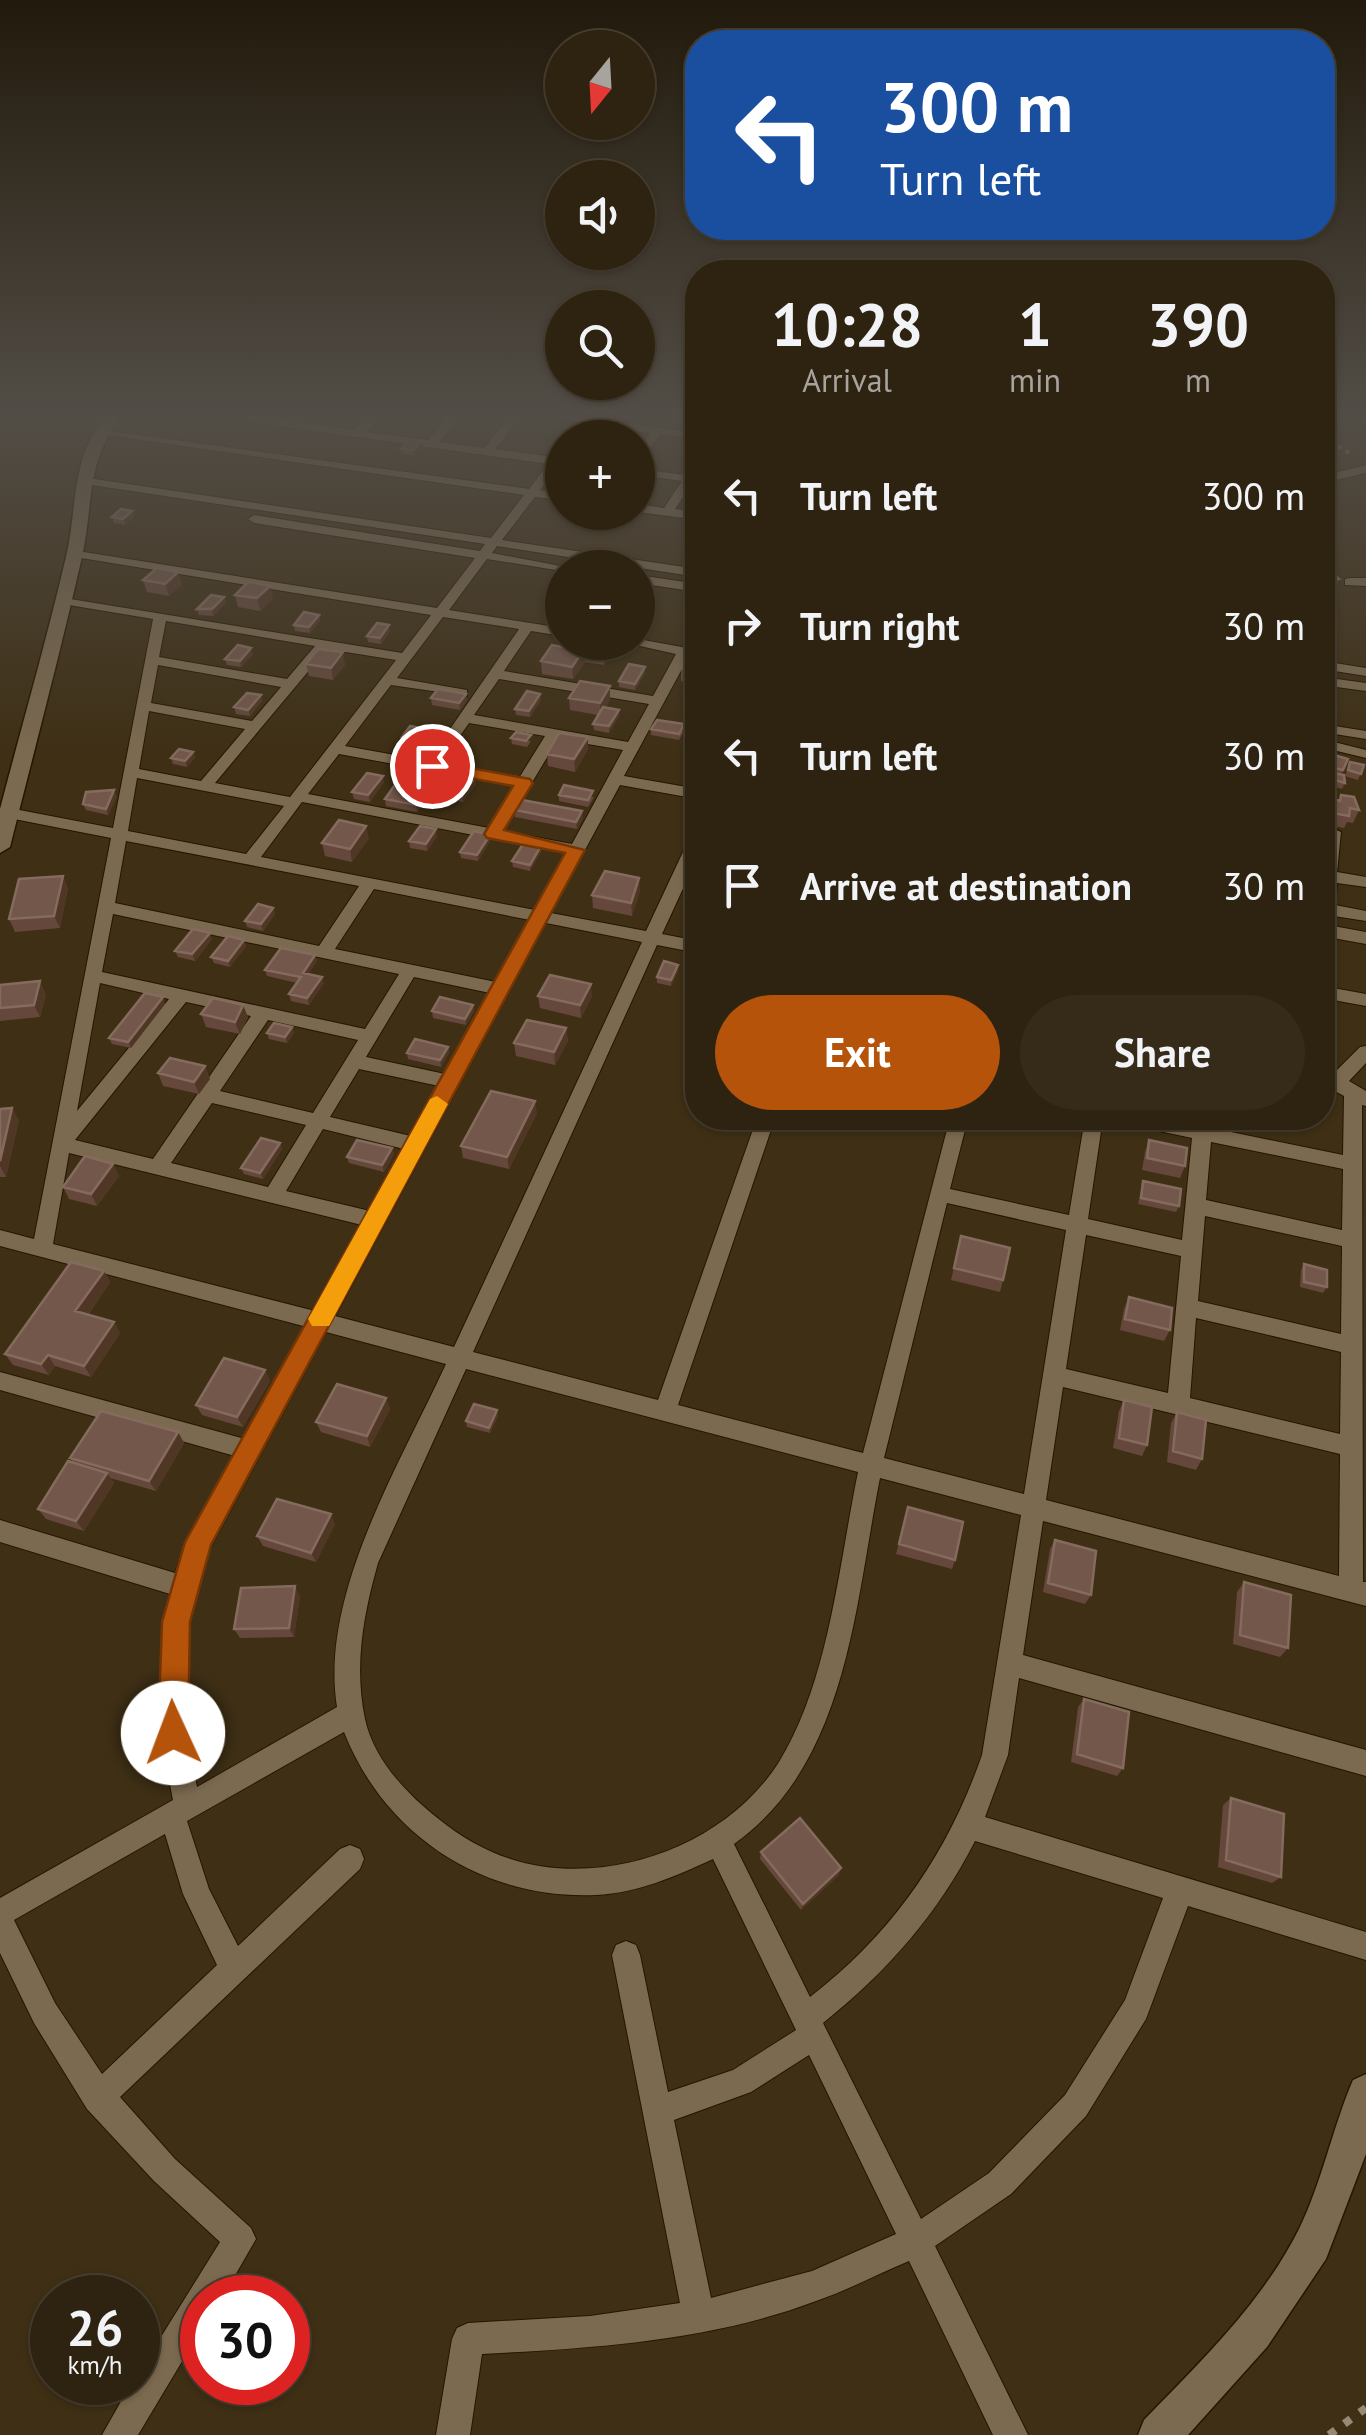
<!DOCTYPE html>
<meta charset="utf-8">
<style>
body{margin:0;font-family:"PT Sans",sans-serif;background:#362b19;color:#f1f3f6;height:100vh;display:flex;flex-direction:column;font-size:38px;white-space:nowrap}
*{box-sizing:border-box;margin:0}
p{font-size:32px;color:#a7a49f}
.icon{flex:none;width:55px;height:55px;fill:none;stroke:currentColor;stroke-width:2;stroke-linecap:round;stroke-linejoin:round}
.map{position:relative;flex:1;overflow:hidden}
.sheet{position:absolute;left:685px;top:260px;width:650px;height:870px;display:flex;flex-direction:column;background:#2e2310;border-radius:40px;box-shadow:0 2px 8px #0004,0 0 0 2px #494030}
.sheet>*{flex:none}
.banner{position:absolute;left:685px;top:30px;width:650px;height:210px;border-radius:40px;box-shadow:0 2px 8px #0004,0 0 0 2px #494030;background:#1a4fa0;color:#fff;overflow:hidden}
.needle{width:65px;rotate:198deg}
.buttons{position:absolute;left:545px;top:30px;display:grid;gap:20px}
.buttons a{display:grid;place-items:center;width:110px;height:110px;border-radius:50%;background:#2e2310;box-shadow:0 2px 8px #0004,0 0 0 2px #494030;font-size:50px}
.speed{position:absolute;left:30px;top:2275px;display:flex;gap:20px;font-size:50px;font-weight:700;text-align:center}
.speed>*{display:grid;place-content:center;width:130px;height:130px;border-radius:50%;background:#2e2310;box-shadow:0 2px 8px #0004,0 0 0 2px #494030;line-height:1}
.speed small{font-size:25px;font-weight:400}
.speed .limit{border:15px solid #d22;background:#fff;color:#111}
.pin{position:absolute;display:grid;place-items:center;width:85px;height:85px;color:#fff;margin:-42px;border:5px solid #fff;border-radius:50%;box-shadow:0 2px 10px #0007}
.me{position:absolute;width:110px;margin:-55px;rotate:358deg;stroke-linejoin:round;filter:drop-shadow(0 0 8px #0008)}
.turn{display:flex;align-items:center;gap:35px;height:210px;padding:0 30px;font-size:45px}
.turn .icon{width:130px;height:130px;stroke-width:2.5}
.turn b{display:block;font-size:70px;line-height:85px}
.eta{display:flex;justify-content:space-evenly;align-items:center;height:170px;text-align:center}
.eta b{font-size:60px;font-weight:600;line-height:70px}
.button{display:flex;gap:20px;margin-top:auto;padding:20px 30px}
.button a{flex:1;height:115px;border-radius:60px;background:#b45309;color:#fff;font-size:40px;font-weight:600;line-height:115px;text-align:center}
.button a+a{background:#362b19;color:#f1f3f6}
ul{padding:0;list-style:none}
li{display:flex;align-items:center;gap:30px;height:130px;padding:0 30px}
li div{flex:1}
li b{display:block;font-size:38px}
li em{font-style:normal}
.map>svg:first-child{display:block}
</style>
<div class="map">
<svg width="1366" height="2435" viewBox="0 0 1366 2435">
<rect width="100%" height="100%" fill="#3e2f15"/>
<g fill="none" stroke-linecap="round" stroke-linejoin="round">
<defs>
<path id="street" d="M246,414L355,430L370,414H382L366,432L428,440L450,414H462L439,442L484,448L512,414H524L495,449L553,457L562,450V465H559L540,490L562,494V500L535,497L502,540L698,569V577L497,546L492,553L571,568H562V571L487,559L449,610L562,628V636L531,631L504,671L653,696L676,654L622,642H638V639L698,650V656H689L624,776L698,789V799L620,785L551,913L646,931L690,837L698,832V856L662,934L698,941V953L657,945L473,1352L658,1400L757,1118H775L678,1405L863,1453L950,1118H968L950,1189L1069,1215L1085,1118H1103L1088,1219L1182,1240L1192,1138L1131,1125L1124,1123L1122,1118H1163L1343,1155L1344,1096L1322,1084V1068L1334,1073L1360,1047L1366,1046V1063L1349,1081L1366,1091V1106L1362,1105L1363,1582H1366V1606L1043,1521L1023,1655L1366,1750V1776L1019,1678L1008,1755L985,1817L1366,1932V1960L1188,1906L1146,2019L1086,2116L1011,2194L935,2246L1028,2435H993L909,2261C878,2274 848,2290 816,2301C710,2341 595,2348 482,2354L470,2435H436L452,2339L457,2328L468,2323L590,2316L680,2303L612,1955L616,1945L626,1941L636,1945L640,1955L668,2092L733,2070L796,2030L713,1859C676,1876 638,1893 596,1895C484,1900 385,1836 344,1732L187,1821L209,1889L238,1946L340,1849L350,1845L360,1849L364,1859L360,1869L120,2097L175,2159L251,2228L256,2239L222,2298H202V2328L138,2435H102L132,2382H138V2374L220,2242L154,2181L87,2109L34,2023L0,1953V1898L173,1800C159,1731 157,1664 170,1594L0,1542V1520L175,1573L181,1556L235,1456L0,1390V1372L245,1439L307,1327L0,1246V1230L34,1239L111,838L9,818L1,813L9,808L113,828L153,619L63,604L56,600L58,597L402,653L431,615L75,557L69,553L71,550L437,608L475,558L254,523L248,519L254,515L480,551L485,544L85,484L79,480L81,477L491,538L524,495L100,434L96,433V429L529,489L548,464L258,423L247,419ZM443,617L519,629L428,761L345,746L391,685L467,696V690L397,678ZM166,621L315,646L287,679L159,657ZM327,649L396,660L290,797L215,783ZM158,665L281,687L252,721L151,703ZM499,679L649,704L628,742L474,715ZM149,711L245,729L201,781L139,769ZM469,723L545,736L519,778L441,763ZM558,739L623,750L572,844L503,831ZM339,754L514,786L489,828L308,794ZM137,778L284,806L246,854L128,831ZM302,802L567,853L535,910L261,857ZM126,841L359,886L319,946L115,903ZM374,889L530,920L496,982L335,949ZM113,914L399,974L365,1029L102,972ZM546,923L642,942L454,1347L335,1316ZM414,977L490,993L445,1074L366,1057ZM100,983L169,999L77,1111ZM186,1002L251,1016L153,1159L75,1140ZM268,1020L358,1040L313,1113L220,1091ZM359,1069L439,1086L411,1136L330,1117ZM212,1103L306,1125L268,1187L171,1163ZM323,1129L404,1149L370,1211L286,1191ZM1211,1142L1343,1169L1342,1230L1206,1200ZM69,1153L362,1225L315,1311L53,1244ZM947,1203L1066,1230L1024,1494L884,1458ZM1205,1216L1342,1246L1341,1334L1198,1301ZM1086,1235L1181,1256L1168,1393L1066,1369ZM1196,1318L1341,1352L1340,1434L1190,1398ZM326,1332L446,1364C400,1464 319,1595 337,1707L197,1787L189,1746L185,1686L189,1625L200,1567ZM466,1369L858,1472C839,1564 829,1681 779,1762C722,1852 590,1895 492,1852C465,1840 445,1825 423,1806C398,1784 372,1753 365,1719C354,1666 363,1616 378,1563ZM1063,1387L1340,1454L1339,1576L1046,1500ZM880,1478L1021,1515L982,1755C948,1853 893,1933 810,1997L734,1844C848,1763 855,1604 880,1478ZM165,1834L183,1894L217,1965L102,2074L55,2003L14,1920ZM975,1841L1163,1898L1125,2000L1065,2095L989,2173L921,2219L823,2023C887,1972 938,1914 975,1841ZM809,2055L896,2234L812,2271L711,2298L674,2120L751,2092Z
M547,414L588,415L593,419L698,433V439L660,434L642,461L638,462V451L650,433L586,424Z
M1341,414H1363L1322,424V418Z
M698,463V483H693L675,509L698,512V520L638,512V504L664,508L682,481L638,475V469L686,475Z
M1366,465V473L1322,483V476Z
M638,575L698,584V592L638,583Z
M1350,578H1366V586L1345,585V579Z
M1322,661L1366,668V676L1322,669Z
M1322,677L1366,683V691L1322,685Z
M1322,724L1366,731V739L1322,732Z
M1322,739L1366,750V758L1337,751L1327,771L1322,772Z
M1322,824L1341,832L1337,872L1366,877V887L1337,883L1335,905L1366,911V921L1334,916L1333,926L1366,932V944L1322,936Z
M1322,986L1366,994V1006L1322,998Z"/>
<path id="secondary" d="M108,414H123C85,461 94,502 82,557C60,654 34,751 10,847L0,853V809C22,725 46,642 66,557C78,507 70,454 108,414Z
M1366,2074V2154L1326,2259L1267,2347L1188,2435H1138L1144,2420C1200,2362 1261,2304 1298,2231C1322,2183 1332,2129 1353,2080Z"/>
</defs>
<use href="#street" stroke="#251600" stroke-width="2"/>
<use href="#secondary" stroke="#251600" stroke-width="3"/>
<path stroke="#968a76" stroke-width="4" stroke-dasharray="4 5" stroke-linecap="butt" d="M1322,438L1354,455"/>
<path stroke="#968a76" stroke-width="8" stroke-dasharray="8 11" stroke-linecap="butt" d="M1329,2435L1366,2408"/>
<use href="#street" fill="#7c6a50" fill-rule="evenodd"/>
<use href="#secondary" fill="#7c6a50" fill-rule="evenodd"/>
</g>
<path fill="#65483b" d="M423,447L414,456L402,454L401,449Z
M132,511L134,517L125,525L114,523L112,517Z
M143,580L182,584L169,596L147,592Z
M235,595L273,598L260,611L238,607Z
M224,597L226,603L213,616L199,615L197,609Z
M319,615L320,621L310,633L295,631L294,625Z
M390,631L381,644L368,642L367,636Z
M579,642H613V649L604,665L585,662L573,679L542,674L541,661L575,649Z
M253,654L241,667L227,665L225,659Z
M698,656V684L681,681V668Z
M306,664L345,665L333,680L309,676Z
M645,667V673L635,690L619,687V681Z
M610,686V699L605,708L619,716L609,733L594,730L593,724L598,715L570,710L569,698Z
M261,695L262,701L250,716L236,714L234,707Z
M431,698L467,700L460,710L432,705Z
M541,700L530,717L516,715L515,709Z
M1322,724L1336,728L1322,759Z
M651,729L684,731L679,740L651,735Z
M438,731L439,738L431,748L403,743L402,737Z
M511,738L531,741L527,747L512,744Z
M588,749L575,772L548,766L547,754Z
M193,752L195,758L187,767L173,764L171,758Z
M1334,755L1348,759L1341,775L1345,783L1342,789L1325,784L1328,773H1326Z
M1350,762L1364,765L1358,780L1345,776Z
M384,782L370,802L354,799L352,792Z
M416,782L476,784L463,802L431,796V793L417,812L386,806L385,799Z
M559,795L594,797L588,807L559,801Z
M117,796L108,815L86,810L83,804Z
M1322,796L1359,810L1353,823L1347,822L1344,828L1322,824Z
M515,810L583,818L577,829L515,817Z
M437,836L427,851L410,848L409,841Z
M369,838L352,862L325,856L322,843Z
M490,841L478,861L461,858L460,852Z
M542,844V850L530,871L513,867L512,861Z
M68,888L60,928L15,932L9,919Z
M640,891L632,916L593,908L592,895Z
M273,908L275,914L263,931L247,927L245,921Z
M212,939L195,961L178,957L175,951Z
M244,940L246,946L230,967L214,963L211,957Z
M315,955L317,961L308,974L324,983L309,1005L291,1001L289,994L297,983L267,976L265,970Z
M678,965V971L671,986L657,983V977Z
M0,985L46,994L40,1017L0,1021Z
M538,996H592L581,1018L540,1008Z
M165,1004L131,1048L112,1044L109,1038Z
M473,1005L474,1011L466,1025L433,1018L432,1011Z
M201,1014L248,1017L240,1034L206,1027Z
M292,1027L294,1033L287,1043L269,1039L267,1033Z
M566,1028L568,1041L555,1065L516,1056L514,1043Z
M448,1047L449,1053L441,1067L408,1059L407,1053Z
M205,1066L210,1079L199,1094L163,1086L158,1073Z
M0,1109L19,1120L6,1177H0Z
M537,1113L509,1169L463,1158L461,1146Z
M1149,1140L1185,1166L1180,1178L1142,1170L1145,1152Z
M280,1143L282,1149L263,1179L244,1174L241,1168Z
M394,1154L384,1172L349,1163L347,1157Z
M113,1164L119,1176L97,1206L69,1199L63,1187Z
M1143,1181L1179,1206L1176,1212L1138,1204Z
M961,1236L1003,1280L1000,1292L951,1280Z
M1304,1264L1327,1287L1323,1293L1300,1287L1301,1270Z
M104,1271L110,1282L88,1315L114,1322L120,1333L91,1377L55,1366L49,1375L13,1365L5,1354Z
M1129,1297L1170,1330L1164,1341L1120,1330L1124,1309Z
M265,1370L270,1381L243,1427L202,1415L196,1405Z
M386,1398L390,1409L370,1447L321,1432L316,1422Z
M1124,1400L1147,1445L1142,1456L1113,1448L1119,1411Z
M1177,1412L1202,1459L1196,1470L1167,1462L1171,1423Z
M498,1416L490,1433L467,1427L466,1421Z
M178,1432L184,1443L156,1491L110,1478L114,1483L84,1531L46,1519L38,1509L73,1463L70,1458Z
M908,1507L955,1560L952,1569L896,1554Z
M335,1524L316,1562L263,1546L257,1536Z
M1055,1540L1091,1595L1085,1604L1043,1592L1050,1549Z
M1244,1582L1288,1648L1280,1657L1233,1644L1237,1592Z
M300,1596L294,1637L240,1638L234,1629Z
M1084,1699L1123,1768L1117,1776L1071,1762L1078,1707Z
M1231,1798L1281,1877L1272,1883L1218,1867L1223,1805Z
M761,1852L839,1875L801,1910L760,1859Z"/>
<path fill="#503725" d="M422,441L423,447L414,456L413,450Z
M132,511L134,517L125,525L123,519Z
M178,572L182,584L169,596L165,584Z
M1339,579L1335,592L1322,594V583Z
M270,586L273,598L260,611L257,598Z
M224,597L226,603L213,616L212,609Z
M319,615L320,621L310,633L309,627Z
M389,625L390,631L381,644L380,638Z
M609,642H613V649L604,665L603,653Z
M251,648L253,654L241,667L240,661Z
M584,649L585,662L573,679L572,667Z
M343,652L345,665L333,680L331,668Z
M645,667V673L635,690V684Z
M610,686V699L600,715V703Z
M466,694L467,700L460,710L459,703Z
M540,694L541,700L530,717L529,711Z
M261,695L262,701L250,716L248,710Z
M619,710V716L609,733V726Z
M438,731L439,738L431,748L430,742Z
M588,737V749L575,772L574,759Z
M193,752L195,758L187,767L185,761Z
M383,776L384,782L370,802L368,795Z
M475,777L476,784L463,802L462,796Z
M436,779L430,790L431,793L417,812L416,805Z
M114,790L117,796L108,815L106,809Z
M582,811L583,818L577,829L576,822Z
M366,826L369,838L352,862L350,849Z
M436,829L437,836L427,851L426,844Z
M490,835V841L478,861L477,855Z
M542,844V850L530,871V865Z
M63,876L68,888L60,928L54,916Z
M639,878L640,891L632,916L631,903Z
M273,908L275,914L263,931L261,924Z
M210,933L212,939L195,961L192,954Z
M244,940L246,946L230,967L228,961Z
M315,955L317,961L305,979L303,973Z
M678,965V971L671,986V980Z
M322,977L324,983L309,1005L307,998Z
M40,981L46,994L40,1017L34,1005Z
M591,984L592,996L581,1018L580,1005Z
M163,997L165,1004L131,1048L128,1042Z
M243,1005L248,1017L240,1034L235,1022Z
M473,1005L474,1011L466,1025L465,1019Z
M292,1027L294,1033L287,1043L285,1037Z
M566,1028L568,1041L555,1065L554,1052Z
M448,1047L449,1053L441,1067L440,1060Z
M205,1066L210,1079L199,1094L194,1082Z
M535,1101L537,1113L509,1169L507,1157Z
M12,1108L19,1120L6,1177L0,1166V1161Z
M280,1143L282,1149L263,1179L260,1173Z
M392,1148L394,1154L384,1172L382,1165Z
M113,1164L119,1176L97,1206L91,1194Z
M104,1271L110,1282L82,1323L75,1311Z
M114,1322L120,1333L91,1377L84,1366Z
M48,1355L55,1366L49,1375L41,1364Z
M265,1370L270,1381L243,1427L237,1417Z
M386,1398L390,1409L370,1447L367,1436Z
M497,1410L498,1416L490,1433L489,1428Z
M178,1432L184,1443L156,1491L149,1481Z
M107,1473L114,1483L84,1531L76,1521Z
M331,1514L335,1524L316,1562L311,1553Z
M295,1586L300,1596L294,1637L289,1628Z
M841,1868L839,1875L801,1910L803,1904Z"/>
<path fill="#72574a" stroke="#846b5e" stroke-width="2.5" d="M410,439L422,441L413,450L401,449Z
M121,509L132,511L123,519L112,517Z
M1322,567H1323L1339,579L1322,583Z
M157,568L178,572L165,584L143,580Z
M248,582L270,586L257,598L235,595Z
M211,595L224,597L212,609H197Z
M304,612L319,615L309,627L294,625Z
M377,623L389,625L380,638L367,636Z
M579,642H609L603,653L584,649L572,667L541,661L552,645L575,649Z
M238,645L251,648L240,661L225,659Z
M318,649L343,652L331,668L306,664Z
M689,654L698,656V671L681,668Z
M629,664L645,667L635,684L619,681Z
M580,681L610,686L600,703L569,698Z
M438,689L466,694L459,703L431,698Z
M527,691L540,694L529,711L515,709Z
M247,693L261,695L248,710L234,707Z
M603,707L619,710L609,726L593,724Z
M657,720L684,724L679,734L651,729Z
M1322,724L1336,728L1330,742L1322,740Z
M410,726L438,731L430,742L402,737Z
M516,732L531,735L526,741L511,738Z
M559,733L588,737L574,759L547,754Z
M179,749L193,752L185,761L171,758Z
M1334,755L1348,759L1343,770L1329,767Z
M1350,762L1364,765L1361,774L1348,770Z
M428,766L475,777L462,796L430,790L436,779L416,805L385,799L399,779L416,782Z
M1328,772L1344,775L1345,783L1328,778Z
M367,773L383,776L368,795L352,792Z
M564,785L593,791L588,800L559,795Z
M114,790L106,809L83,804L86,792Z
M1341,795L1354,797L1359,810L1350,808L1349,816L1322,811V796L1340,801Z
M522,800L582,811L576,822L515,810Z
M339,820L366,826L350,849L322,843Z
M420,826L436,829L426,844L409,841Z
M474,831L490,835L477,855L460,852Z
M525,841L542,844L530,865L512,861Z
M605,871L639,878L631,903L592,895Z
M63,876L54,916L9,919L19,879Z
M258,904L273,908L261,924L245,921Z
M193,929L210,933L192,954L175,951Z
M228,936L244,940L228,961L211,957Z
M281,948L315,955L303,973L322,977L307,998L289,994L301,977L265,970Z
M664,961L678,965L671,980L657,977Z
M550,975L591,984L580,1005L538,996Z
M40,981L34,1005L0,1008V985Z
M145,993L163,997L128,1042L109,1038Z
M440,997L473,1005L465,1019L432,1011Z
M213,998L243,1005L235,1022L201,1014Z
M527,1020L566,1028L554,1052L514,1043Z
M274,1023L292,1027L285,1037L267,1033Z
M415,1039L448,1047L440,1060L407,1053Z
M170,1058L205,1066L194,1082L158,1073Z
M491,1091L535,1101L507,1157L461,1146Z
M12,1108L0,1161V1109Z
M261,1138L280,1143L260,1173L241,1168Z
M357,1140L392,1148L382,1165L347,1157Z
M1149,1140L1187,1148L1185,1166L1147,1158Z
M85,1156L113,1164L91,1194L63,1187Z
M1143,1181L1181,1189L1179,1206L1141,1198Z
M961,1236L1010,1248L1003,1280L954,1268Z
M71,1262L104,1271L75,1311L114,1322L84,1366L48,1355L41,1364L5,1354Z
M1304,1264L1327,1270V1287L1304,1282Z
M1129,1297L1172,1308L1170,1330L1125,1319Z
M224,1358L265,1370L237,1417L196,1405Z
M337,1384L386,1398L367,1436L316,1422Z
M1124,1400L1152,1407L1147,1445L1119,1438Z
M474,1404L497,1410L489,1428L466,1421Z
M101,1411L178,1432L149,1481L70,1458Z
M1177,1412L1206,1420L1202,1459L1173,1451Z
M68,1461L107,1473L76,1521L38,1509Z
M277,1499L331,1514L311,1553L257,1536Z
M908,1507L963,1522L955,1560L899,1544Z
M1055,1540L1096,1551L1091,1595L1048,1583Z
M1244,1582L1291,1595L1288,1648L1240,1635Z
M295,1586L289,1628L234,1629L241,1588Z
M1084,1699L1129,1712L1123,1768L1077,1754Z
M1231,1798L1284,1814L1281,1877L1226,1860Z
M800,1818L841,1868L803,1904L761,1852Z"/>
<linearGradient id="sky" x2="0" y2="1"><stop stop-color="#221a0c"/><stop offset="0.55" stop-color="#524d46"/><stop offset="1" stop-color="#524d46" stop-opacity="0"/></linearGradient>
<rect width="1366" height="755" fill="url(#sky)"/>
<path fill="#b45309" stroke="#753606" stroke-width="2.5" d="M432,761L530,779L533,783L504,830L585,850L211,1545L190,1622L188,1733L183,1744L173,1748L163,1744L158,1733L162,1622L185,1542L565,853L487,838L484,834L513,786L426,770L424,766Z"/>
<path fill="#f59e0b" d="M437,1096L448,1104L329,1326H312L308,1319L312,1312L430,1099Z"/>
</svg>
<div class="buttons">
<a><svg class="needle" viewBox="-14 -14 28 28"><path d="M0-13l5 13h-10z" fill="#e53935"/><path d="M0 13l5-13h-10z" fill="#a7a49f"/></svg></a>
<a><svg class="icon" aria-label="sound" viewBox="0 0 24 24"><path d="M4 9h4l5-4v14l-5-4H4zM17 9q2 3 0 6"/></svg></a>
<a><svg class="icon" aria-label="search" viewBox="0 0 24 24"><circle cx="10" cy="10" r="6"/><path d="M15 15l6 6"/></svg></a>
<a>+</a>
<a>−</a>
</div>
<div class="speed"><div>26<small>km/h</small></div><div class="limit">30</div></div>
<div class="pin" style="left:432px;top:766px;background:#d93025"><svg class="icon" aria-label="arrive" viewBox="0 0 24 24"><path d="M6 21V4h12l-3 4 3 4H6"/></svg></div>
<svg class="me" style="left:173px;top:1733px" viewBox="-20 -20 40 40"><circle r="19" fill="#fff"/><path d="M0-13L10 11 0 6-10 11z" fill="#b45309"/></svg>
<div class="banner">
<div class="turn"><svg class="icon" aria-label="left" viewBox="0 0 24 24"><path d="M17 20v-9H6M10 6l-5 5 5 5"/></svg><div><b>300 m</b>Turn left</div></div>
</div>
<section class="sheet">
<div class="eta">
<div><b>10:28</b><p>Arrival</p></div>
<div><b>1</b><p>min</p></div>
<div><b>390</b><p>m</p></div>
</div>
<ul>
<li><svg class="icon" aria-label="left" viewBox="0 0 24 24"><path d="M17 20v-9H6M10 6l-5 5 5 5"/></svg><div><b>Turn left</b></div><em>300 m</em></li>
<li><svg class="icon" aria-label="right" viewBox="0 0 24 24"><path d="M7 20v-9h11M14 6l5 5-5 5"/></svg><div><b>Turn right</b></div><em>30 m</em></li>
<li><svg class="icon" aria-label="left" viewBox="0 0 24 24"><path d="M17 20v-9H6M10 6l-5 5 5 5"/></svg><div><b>Turn left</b></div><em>30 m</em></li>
<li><svg class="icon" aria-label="arrive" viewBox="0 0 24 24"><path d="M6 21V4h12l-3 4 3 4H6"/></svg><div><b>Arrive at destination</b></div><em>30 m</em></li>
</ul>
<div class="button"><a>Exit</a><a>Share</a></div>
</section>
</div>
